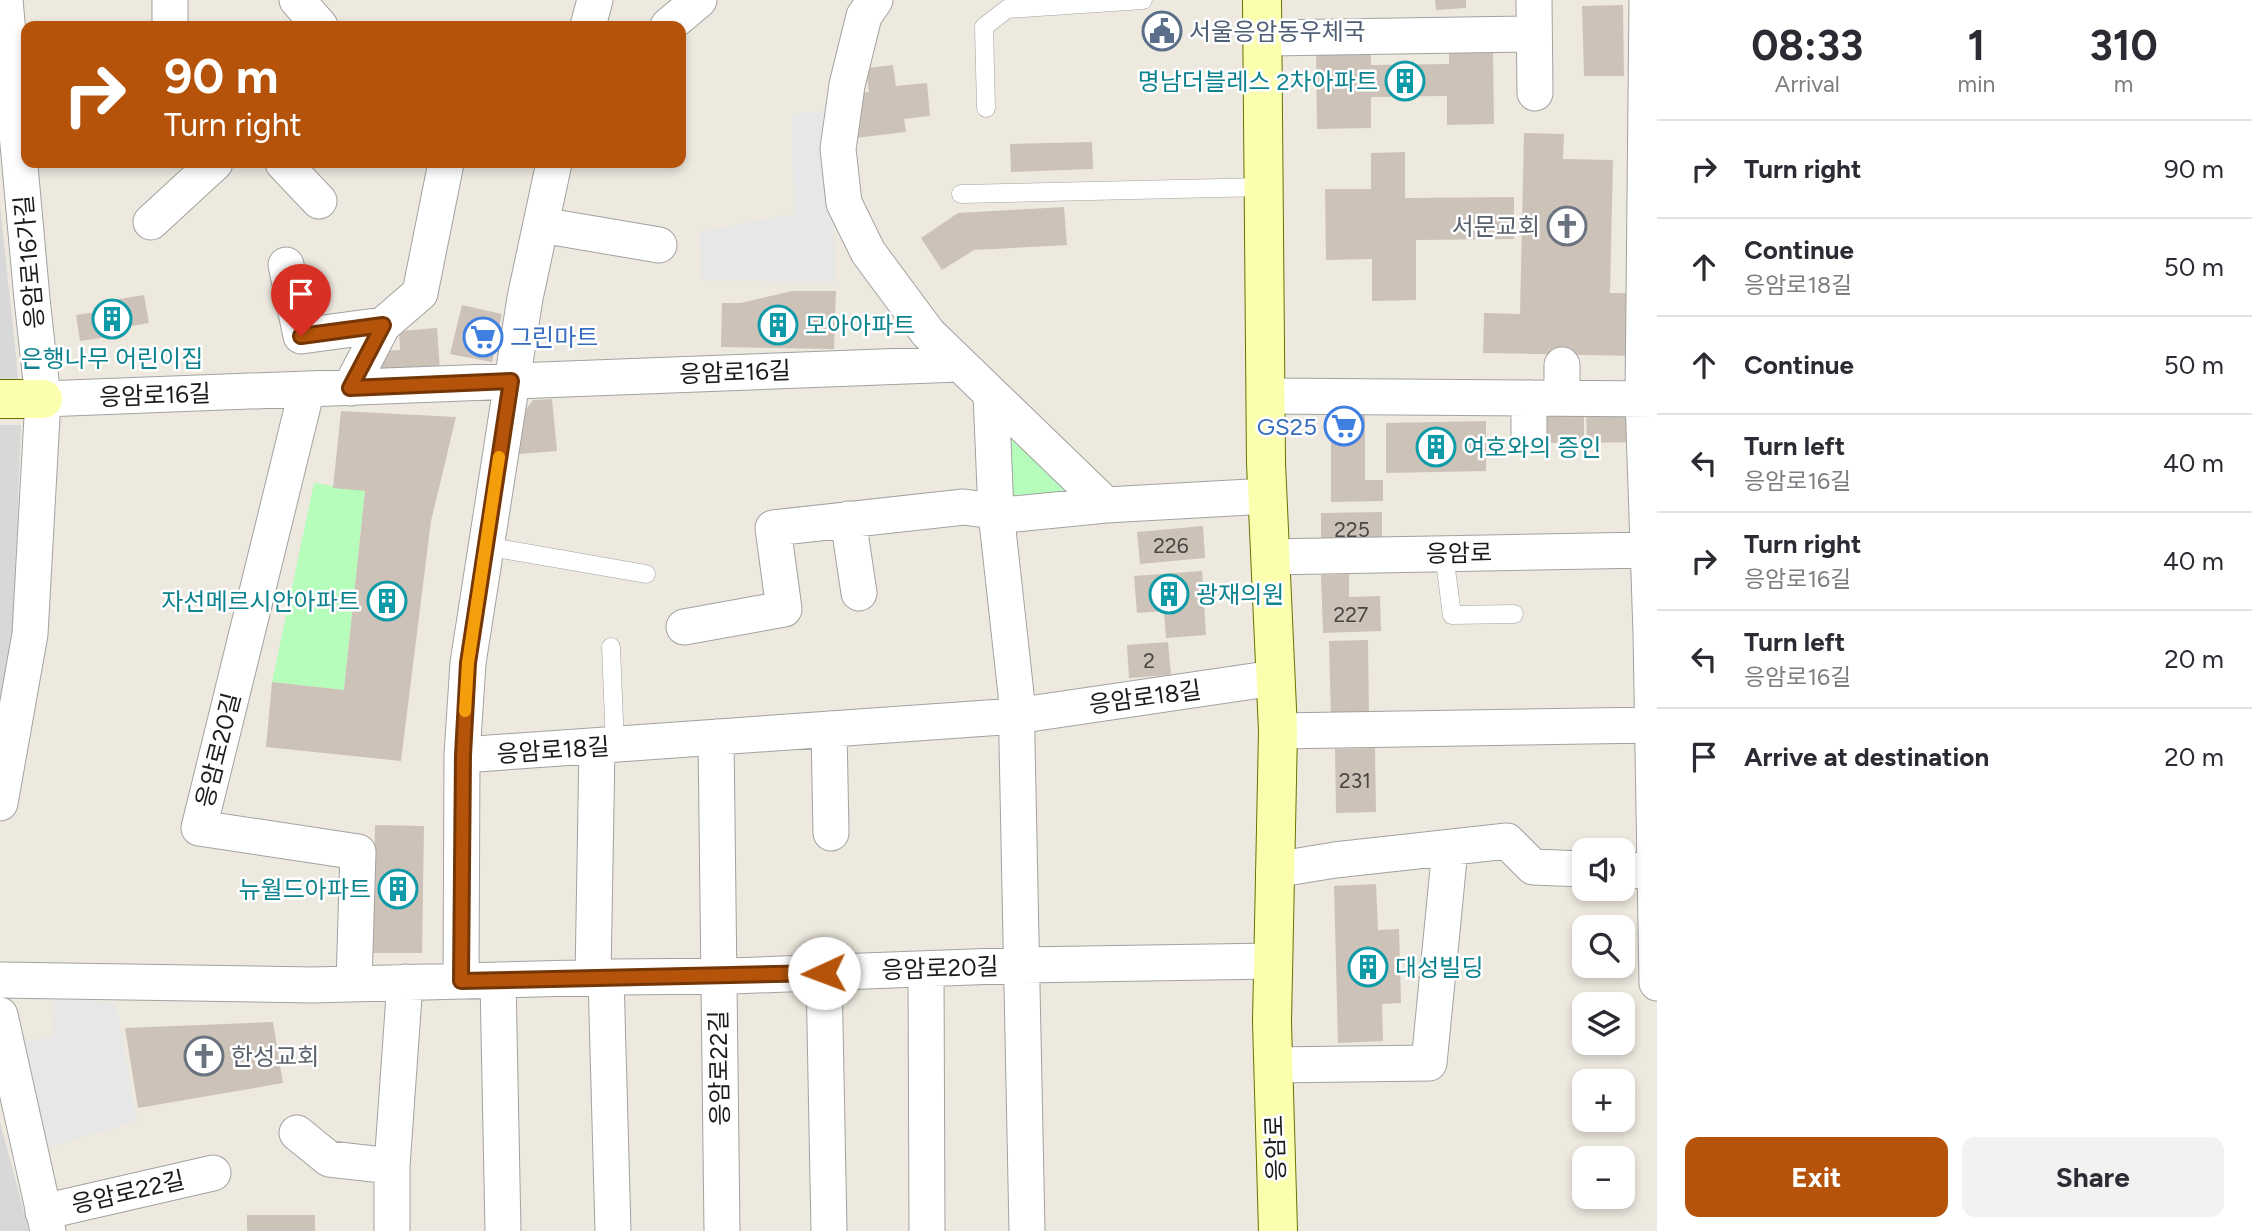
<!DOCTYPE html>
<meta charset="utf-8">
<style>
body{margin:0;font-family:Figtree,"Noto Sans KR",sans-serif;background:#f2f2f3;color:#2b2b33;height:100vh;display:flex;flex-direction:column;font-size:26px;white-space:nowrap}
*{box-sizing:border-box;margin:0}
p{font-size:23px;color:#7c7c81}
.icon{flex:none;width:38px;height:38px;fill:none;stroke:currentColor;stroke-width:2;stroke-linecap:round;stroke-linejoin:round}
.map{position:relative;flex:1;overflow:hidden}
.side{display:flex;flex-direction:column;background:#fff;width:595px}
.side>*{flex:none}
.guide{position:absolute;left:21px;top:21px;width:665px;height:147px;border-radius:14px;box-shadow:0 4px 10px #0003;background:#b45309;color:#fff;overflow:hidden}
.controls{position:absolute;left:1572px;top:838px;display:grid;gap:14px}
.controls a{display:grid;place-items:center;width:63px;height:63px;border-radius:14px;background:#fff;box-shadow:0 4px 10px #0003;font-size:35px}
.pin{position:absolute;display:grid;place-items:center;width:60px;height:60px;color:#fff;margin:-72px -30px;border-radius:50% 50% 50% 0;rotate:-45deg;box-shadow:0 0 7px #0007}
.pin .icon{rotate:45deg}
.me{position:absolute;width:77px;margin:-38px;rotate:268deg;stroke-linejoin:round;filter:drop-shadow(0 0 5px #0008)}
.turn{display:flex;align-items:center;gap:24px;height:147px;padding:0 28px;font-size:32px}
.turn .icon{width:91px;height:91px;stroke-width:2.5}
.turn b{display:block;font-size:49px;line-height:60px}
.eta{display:flex;justify-content:space-evenly;align-items:center;height:119px;text-align:center}
.eta b{font-size:42px;font-weight:700;line-height:49px}
.action{display:flex;gap:14px;margin-top:auto;padding:14px 28px}
.action a{flex:1;height:80px;border-radius:14px;background:#b45309;color:#fff;font-size:28px;font-weight:700;line-height:80px;text-align:center}
.action a+a{background:#f2f2f3;color:#2b2b33}
ul{padding:0;list-style:none}
li{display:flex;align-items:center;gap:21px;height:98px;padding:0 28px;border-top:2px solid #e1e1e2}
li div{flex:1}
li b{display:block;font-size:26px}
li em{font-style:normal}
main{display:flex;flex:1;min-height:0}
.map>svg:first-child{display:block}
</style>
<main>
<div class="map">
<svg width="1657" height="1231" viewBox="0 0 1657 1231">
<rect width="100%" height="100%" fill="#eee9df"/>
<path fill="#d9d8d8" d="M0,205L16,356L18,379H0Z
M0,425H21L13,635L0,708Z
M0,1122L29,1231H0Z"/>
<path fill="#b6fdbc" d="M998,415L1087,497L1004,505Z
M314,483L365,491L344,690L272,682Z"/>
<path fill="#e7e7e7" d="M828,111L836,282L702,280L699,232L794,214L792,114Z
M55,998L116,1003L137,1121L43,1149L17,1043L53,1036Z"/>
<path fill="#cdc2b8" d="M1435,0H1466V8L1436,10Z
M1623,5L1624,76H1584L1582,6Z
M1371,49V65L1449,64V51L1493,50L1494,124L1447,125V96L1371,97V128L1317,129L1316,50Z
M893,65L896,86L927,83L930,116L904,119L906,132L855,138L850,94L869,92L866,68Z
M1524,133L1564,134L1563,159L1613,160L1610,293H1637L1636,356L1483,353L1484,313L1520,314Z
M1092,142L1093,169L1011,172L1010,144Z
M1405,152V198L1514,197V239L1416,240V300L1372,301V259L1326,260L1325,189H1371V153Z
M1064,207L1067,245L974,250L942,270L921,238L958,213Z
M792,291H836L834,349L721,347L722,303H741Z
M144,295L149,323L114,329L115,336L80,341L76,315L103,311L102,302Z
M462,305L502,314L492,362L450,354Z
M437,328L440,370L382,375L380,351L400,350L399,331Z
M552,399L557,451L519,454L516,422L533,400Z
M1537,410H1584V443H1537Z
M1586,410H1635L1636,442L1587,443Z
M341,411L456,417L431,521L401,761L266,747L272,682L344,690L365,491L333,488Z
M1331,414H1365V480H1383V501L1331,502Z
M1486,421V471L1386,473V423Z
M1382,512V545L1321,546V513Z
M1203,526L1205,558L1140,564L1137,532Z
M1202,571L1206,635L1166,638L1164,611L1137,613L1134,576Z
M1349,574V597L1380,596L1381,631L1323,633L1321,575Z
M1368,640L1369,719L1331,720L1329,641Z
M1168,642L1171,675L1129,678L1127,645Z
M1375,748L1376,812L1336,813L1335,749Z
M375,825L424,826L422,953H372Z
M1376,884L1378,930L1399,929L1401,1003L1382,1004L1383,1041L1338,1043L1334,886Z
M273,1022L283,1083L138,1108L125,1028Z
M247,1215H315V1231H247Z"/>
<g fill="none" stroke-linecap="round" stroke-linejoin="round">
<defs>
<path id="lane" d="M986,108L984,27L1007,9L1143,0
M961,194L1264,187
M485,546L646,574
M1444,554L1452,615L1514,614
M611,647L615,746"/>
<path id="street" d="M170,0V26
M297,0L320,26
M875,0L864,16L847,85L838,149L844,203L868,252L928,333L1106,505
M1534,0L1535,93
M1647,0L1643,399L1651,633L1657,983
M588,26L595,0
M668,26L699,0
M1262,38L1534,34
M283,163L319,201
M151,222L215,163
M541,225L659,245
M286,265L301,336L383,325
M1562,365V398
M350,388L383,325L420,293L446,163
M307,389L199,828L358,852L354,984
M991,394L996,512L1016,694L1027,1231
M1266,396L1657,399
M1529,398V434
M43,399L959,364
M848,519L859,593
M1270,557L1648,550
M684,627L784,609L773,528L964,507L1015,514L1106,505L1268,496
M829,729L831,833
M1278,731L1652,725
M716,737L722,1231
M462,755L1016,716L1274,678
M0,803L30,634L43,399L32,299L5,0
M1274,870L1335,860L1507,841L1533,867L1584,869
M1622,870L1655,871
M926,969L927,1231
M824,973L829,1231
M593,977L597,747
M606,977L613,1231
M0,980L313,985L613,977L732,976L1023,965L1273,961
M498,980L503,1231
M461,981L462,755L468,663L525,298L554,163
M0,1015L48,1231
M1273,1065L1429,1063L1450,849
M297,1133L329,1159L392,1166
M43,1212L213,1173
M392,1231V1166L405,982"/>
<path id="secondary" d="M1262,0L1266,463L1278,731L1272,1022L1278,1231
M0,399H43"/>
</defs>
<use href="#lane" stroke="#a2a2a2" stroke-width="19"/>
<use href="#street" stroke="#a2a2a2" stroke-width="37"/>
<use href="#secondary" stroke="#677400" stroke-width="40"/>
<use href="#lane" stroke="#fff" stroke-width="18"/>
<use href="#street" stroke="#fff" stroke-width="35"/>
<use href="#secondary" stroke="#fafead" stroke-width="38"/>
</g>
<g fill="none" stroke-linecap="round" stroke-linejoin="round">
<defs>
<path id="route" d="M301,336L383,325L350,388L511,381L468,663L463,755L461,981L824,973"/>
</defs>
<use href="#route" stroke="#753606" stroke-width="18"/>
<use href="#route" stroke="#b45309" stroke-width="12"/>
<path stroke="#f59e0b" stroke-width="12" d="M465,711L468,663L499,457"/>
</g>
<defs>
<symbol id="civic-ring" viewBox="-11 -11 22 22"><circle r="9.5" fill="#fff" stroke="#5c6f8a" stroke-width="1.5"/><path d="M-.6-6.5H3V-4.5H.6V-3L4-1V1h2V6H-6V1h2V-1L-.6-3ZM-1.2 2.5V6h2.4V2.5Z" fill="#5c6f8a"/></symbol>
<symbol id="building-ring" viewBox="-11 -11 22 22"><circle r="9.5" fill="#fff" stroke="#0f9aa8" stroke-width="1.5"/><path d="M-4-6H4V6H1V3H-1V6H-4ZM-2.5-4.3h1.7v1.8h-1.7ZM.8-4.3h1.7v1.8H.8ZM-2.5-1h1.7V.8h-1.7ZM.8-1h1.7V.8H.8Z" fill="#0f9aa8"/></symbol>
<symbol id="church-ring" viewBox="-11 -11 22 22"><circle r="9.5" fill="#fff" stroke="#6b7280" stroke-width="1.5"/><path d="M-1.2-6h2.4v3.5h3.3v2.4h-3.3V6h-2.4V-.1h-3.3v-2.4h3.3Z" fill="#6b7280"/></symbol>
<symbol id="supermarket-ring" viewBox="-11 -11 22 22"><circle r="9.5" fill="#fff" stroke="#3f7fe0" stroke-width="1.5"/><path d="M-6-5.5h2.5l.6 2H6L4.5 2H-2.5L-4.4-4H-6ZM-1.5 3.2a1.3 1.3 0 1 0 .1 0ZM3 3.2a1.3 1.3 0 1 0 .1 0Z" fill="#3f7fe0"/></symbol>
</defs>
<g fill-rule="evenodd">
<use href="#civic-ring" x="1140" y="9" width="44" height="44"/>
<use href="#building-ring" x="1383" y="59" width="44" height="44"/>
<use href="#church-ring" x="1545" y="204" width="44" height="44"/>
<use href="#building-ring" x="90" y="297" width="44" height="44"/>
<use href="#building-ring" x="756" y="303" width="44" height="44"/>
<use href="#supermarket-ring" x="461" y="315" width="44" height="44"/>
<use href="#supermarket-ring" x="1322" y="404" width="44" height="44"/>
<use href="#building-ring" x="1414" y="425" width="44" height="44"/>
<use href="#building-ring" x="1147" y="572" width="44" height="44"/>
<use href="#building-ring" x="365" y="579" width="44" height="44"/>
<use href="#building-ring" x="376" y="867" width="44" height="44"/>
<use href="#building-ring" x="1346" y="945" width="44" height="44"/>
<use href="#church-ring" x="182" y="1034" width="44" height="44"/>
</g>
<g text-anchor="middle" dominant-baseline="central" stroke-width="5" stroke-linejoin="round" paint-order="stroke">
<g font-size="21" fill="#484542">
<text x="1352" y="529">225</text>
<text x="1171" y="545">226</text>
<text x="1351" y="614">227</text>
<text x="1149" y="660">2</text>
<text x="1355" y="780">231</text>
</g>
<g font-size="24" fill="#4e5e75" stroke="#fff" text-anchor="start">
<text x="1189" y="31">서울응암동우체국</text>
</g>
<g font-size="24" fill="#0d838f" stroke="#fff" text-anchor="start">
<text x="1378" y="81" text-anchor="end">명남더블레스 2차아파트</text>
<text x="805" y="325">모아아파트</text>
<text x="112" y="358" text-anchor="middle">은행나무 어린이집</text>
<text x="1463" y="447">여호와의 증인</text>
<text x="1196" y="594">광재의원</text>
<text x="360" y="601" text-anchor="end">자선메르시안아파트</text>
<text x="371" y="889" text-anchor="end">뉴월드아파트</text>
<text x="1395" y="967">대성빌딩</text>
</g>
<g font-size="24" fill="#5b616d" stroke="#fff" text-anchor="end">
<text x="1540" y="226">서문교회</text>
<text x="231" y="1056" text-anchor="start">한성교회</text>
</g>
<g font-size="24" fill="#1b1b1b" stroke="#fff">
<text transform="translate(29 262) rotate(-95)">응암로16가길</text>
<text transform="translate(735 372) rotate(-2)">응암로16길</text>
<text transform="translate(155 395) rotate(-2)">응암로16길</text>
<text transform="translate(1459 553) rotate(-1)">응암로</text>
<text transform="translate(1145 697) rotate(-8)">응암로18길</text>
<text transform="translate(218 750) rotate(-76)">응암로20길</text>
<text transform="translate(553 750) rotate(-4)">응암로18길</text>
<text transform="translate(940 968) rotate(-2)">응암로20길</text>
<text transform="translate(719 1068) rotate(-91)">응암로22길</text>
<text transform="translate(1275 1148) rotate(-92)">응암로</text>
<text transform="translate(128 1192) rotate(-13)">응암로22길</text>
</g>
<g font-size="24" fill="#366cbe" stroke="#fff" text-anchor="start">
<text x="510" y="337">그린마트</text>
<text x="1317" y="426" text-anchor="end">GS25</text>
</g>
</g>
</svg>
<div class="controls">
<a><svg class="icon" aria-label="sound" viewBox="0 0 24 24"><path d="M4 9h4l5-4v14l-5-4H4zM17 9q2 3 0 6"/></svg></a>
<a><svg class="icon" aria-label="search" viewBox="0 0 24 24"><circle cx="10" cy="10" r="6"/><path d="M15 15l6 6"/></svg></a>
<a><svg class="icon" aria-label="layers" viewBox="0 0 24 24"><path d="M12 4l9 5-9 5-9-5zM3 14l9 5 9-5"/></svg></a>
<a>+</a>
<a>−</a>
</div>
<div class="pin" style="left:301px;top:336px;background:#d93025"><svg class="icon" aria-label="arrive" viewBox="0 0 24 24"><path d="M6 21V4h12l-3 4 3 4H6"/></svg></div>
<svg class="me" style="left:824px;top:973px" viewBox="-20 -20 40 40"><circle r="19" fill="#fff"/><path d="M0-13L10 11 0 6-10 11z" fill="#b45309"/></svg>
<div class="guide">
<div class="turn"><svg class="icon" aria-label="right" viewBox="0 0 24 24"><path d="M7 20v-9h11M14 6l5 5-5 5"/></svg><div><b>90 m</b>Turn right</div></div>
</div>
</div>
<section class="side">
<div class="eta">
<div><b>08:33</b><p>Arrival</p></div>
<div><b>1</b><p>min</p></div>
<div><b>310</b><p>m</p></div>
</div>
<ul>
<li><svg class="icon" aria-label="right" viewBox="0 0 24 24"><path d="M7 20v-9h11M14 6l5 5-5 5"/></svg><div><b>Turn right</b></div><em>90 m</em></li>
<li><svg class="icon" aria-label="ahead" viewBox="0 0 24 24"><path d="M12 20V5M6 11l6-6 6 6"/></svg><div><b>Continue</b><p>응암로18길</p></div><em>50 m</em></li>
<li><svg class="icon" aria-label="ahead" viewBox="0 0 24 24"><path d="M12 20V5M6 11l6-6 6 6"/></svg><div><b>Continue</b></div><em>50 m</em></li>
<li><svg class="icon" aria-label="left" viewBox="0 0 24 24"><path d="M17 20v-9H6M10 6l-5 5 5 5"/></svg><div><b>Turn left</b><p>응암로16길</p></div><em>40 m</em></li>
<li><svg class="icon" aria-label="right" viewBox="0 0 24 24"><path d="M7 20v-9h11M14 6l5 5-5 5"/></svg><div><b>Turn right</b><p>응암로16길</p></div><em>40 m</em></li>
<li><svg class="icon" aria-label="left" viewBox="0 0 24 24"><path d="M17 20v-9H6M10 6l-5 5 5 5"/></svg><div><b>Turn left</b><p>응암로16길</p></div><em>20 m</em></li>
<li><svg class="icon" aria-label="arrive" viewBox="0 0 24 24"><path d="M6 21V4h12l-3 4 3 4H6"/></svg><div><b>Arrive at destination</b></div><em>20 m</em></li>
</ul>
<div class="action"><a>Exit</a><a>Share</a></div>
</section>
</main>
